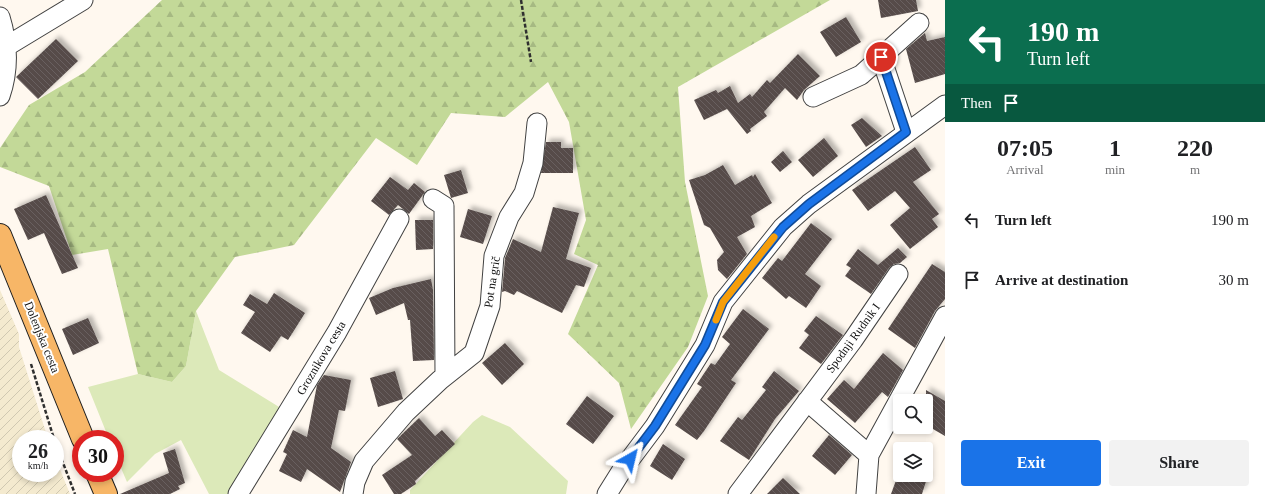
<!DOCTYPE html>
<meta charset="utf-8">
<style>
body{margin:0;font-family:"Times New Roman",serif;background:#f2f2f2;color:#202124;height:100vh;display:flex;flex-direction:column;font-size:15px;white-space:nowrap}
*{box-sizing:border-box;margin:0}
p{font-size:13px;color:#757577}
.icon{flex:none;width:22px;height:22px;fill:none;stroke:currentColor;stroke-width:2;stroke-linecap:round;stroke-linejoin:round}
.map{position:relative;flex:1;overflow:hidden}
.details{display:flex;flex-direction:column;background:#fff;width:320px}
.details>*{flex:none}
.banner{background:#0b6e4f;color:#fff;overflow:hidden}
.buttons{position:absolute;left:893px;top:394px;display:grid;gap:8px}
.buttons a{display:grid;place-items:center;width:40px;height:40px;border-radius:4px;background:#fff;box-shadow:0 2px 6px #0003;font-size:20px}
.speed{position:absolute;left:12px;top:430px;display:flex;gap:8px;font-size:20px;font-weight:700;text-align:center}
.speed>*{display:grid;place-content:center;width:52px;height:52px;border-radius:50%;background:#fff;box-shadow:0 2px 6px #0003;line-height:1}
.speed small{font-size:10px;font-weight:400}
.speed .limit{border:6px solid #d22;background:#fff;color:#111}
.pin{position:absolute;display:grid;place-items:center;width:34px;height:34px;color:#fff;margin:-17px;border:2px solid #fff;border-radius:50%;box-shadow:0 1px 4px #0007}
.me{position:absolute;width:44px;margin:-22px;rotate:37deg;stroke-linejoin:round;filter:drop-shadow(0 0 3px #0008)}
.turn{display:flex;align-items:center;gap:14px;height:84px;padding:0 16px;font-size:18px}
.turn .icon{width:52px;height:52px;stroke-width:2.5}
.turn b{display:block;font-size:28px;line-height:34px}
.then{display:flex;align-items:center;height:38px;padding:0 16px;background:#0003;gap:8px;font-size:15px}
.eta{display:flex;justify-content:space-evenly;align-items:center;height:68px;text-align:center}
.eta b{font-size:24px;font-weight:600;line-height:28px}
.button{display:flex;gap:8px;margin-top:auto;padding:8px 16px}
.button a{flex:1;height:46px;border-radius:4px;background:#1a73e8;color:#fff;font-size:16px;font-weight:600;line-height:46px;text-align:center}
.button a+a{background:#f2f2f2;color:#202124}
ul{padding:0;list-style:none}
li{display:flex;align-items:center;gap:12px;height:60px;padding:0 16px}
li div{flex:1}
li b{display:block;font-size:15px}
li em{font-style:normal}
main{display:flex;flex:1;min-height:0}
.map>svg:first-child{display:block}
</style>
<main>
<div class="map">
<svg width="945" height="494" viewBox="0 0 945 494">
<defs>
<pattern id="farmland-furrows" width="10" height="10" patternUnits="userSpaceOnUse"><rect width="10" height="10" fill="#f4eacf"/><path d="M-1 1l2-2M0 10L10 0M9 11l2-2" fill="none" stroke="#d0c8b1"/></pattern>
<pattern id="forest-firs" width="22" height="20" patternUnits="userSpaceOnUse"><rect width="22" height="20" fill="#c3d998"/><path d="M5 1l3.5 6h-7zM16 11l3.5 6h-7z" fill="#a6b982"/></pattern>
<pattern id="building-back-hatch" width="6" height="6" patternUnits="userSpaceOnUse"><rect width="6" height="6" fill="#564c4a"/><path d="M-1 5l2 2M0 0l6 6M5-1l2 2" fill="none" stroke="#696160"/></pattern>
<filter id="shadow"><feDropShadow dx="3.5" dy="-3.5" stdDeviation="2" flood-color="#0004"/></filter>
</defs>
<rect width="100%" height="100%" fill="#fff8ef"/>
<path fill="url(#farmland-furrows)" d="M0,290L19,334V347L48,439H21V473H55V457L70,494H0Z"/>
<path fill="#dce9b9" d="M196,311L219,370L284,410L232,494H209L181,440L155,454L127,482L115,454V439H109L88,387L138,374L172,382L186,366Z
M482,415L510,427L568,481L566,494H410V490L473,422Z"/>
<path fill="url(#forest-firs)" d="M162,0H830L678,87L685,182L708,296L688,347L631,429L619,383L568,334L598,265L574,254L586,220L569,122L548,82L505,117L451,113L417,165L376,138L294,245L235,257L196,311L186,366L172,382L138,374L108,249L72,255L49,186L0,167V148L29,105L85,72Z"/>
<path fill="url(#building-back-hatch)" filter="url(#shadow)" d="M878,0H916L918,11L881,18Z
M846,17L861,42L836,57L820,32Z
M925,33L927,41L945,37V74L915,83L906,49Z
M56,39L78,61L38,99L16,77Z
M798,54L820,76L804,90L797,100L785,88L764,112L767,116L750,129L751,131L747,134L727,109L704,120L694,100L716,90L718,93L730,86L738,103L750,94L752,97L767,80L770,83Z
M862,118L882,136L866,147L851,125Z
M824,138L838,156L813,177L798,160Z
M546,142H561V148H573V173H541Z
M915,147L931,170L913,182L939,214L932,219L938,227L910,249L890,225L910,208L895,191L868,211L852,190Z
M783,151L792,162L780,172L771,162Z
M723,165L735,185L752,175L753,177L755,174L772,203L751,216L755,227L737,237L747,254L727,279L718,270L717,260L724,252L710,228L704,225L689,180L705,175Z
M461,170L468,193L451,198L444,175Z
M390,177L408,190L414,183L425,192L409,214L398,205L389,215L371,201Z
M46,195L78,268L62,274L44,233L28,240L14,209Z
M553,207L579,213L566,259L591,268L584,287L576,285L562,313L517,291L514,295L505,291L502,292L505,258L513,239L541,252Z
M468,209L492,216L483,244L460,237Z
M415,220H433V249L416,250Z
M811,223L832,239L805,274L821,286L806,308L789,296L786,299L762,278L778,258L782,261Z
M898,248L907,257L900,263L894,264L889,268L871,294L845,276L851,268L846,265L858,249L878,265Z
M932,264L945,272V299L935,311L915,348L888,329Z
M431,279L433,290L434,360L413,361L410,320H408L404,303L376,315L369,298L393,288Z
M274,293L305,313L288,340L281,336L270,352L241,333L255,312L243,305L250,294L267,304Z
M743,309L769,329L731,380L736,383L704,431L697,440L675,425L702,387L697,384L711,363L715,365L730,344L722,337Z
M816,316L843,335L821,364L799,348L809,335L804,331Z
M88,318L99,343L73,355L62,329Z
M505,343L524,364L502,385L482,363Z
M883,353L903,370L888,397L882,392L855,423L827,399L844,380L854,389Z
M395,371L403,399L378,407L370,378Z
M774,371L799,391L775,419L749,460L720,441L738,417L742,420L766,390L762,387Z
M324,375L351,380L345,411L339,410L331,448L351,462L340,492L307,469L301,482L279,471L287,454L283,452L293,430L307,437L317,385Z
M926,390L945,401V436L926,425Z
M587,396L614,416L593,444L566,424Z
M419,418L435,436L442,430L455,444L415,481L416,484L401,494H394L382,475L412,455L397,439Z
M829,435L852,455L835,475L812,456Z
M663,444L685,459L672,480L650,466Z
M175,449L185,483L178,486L180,489L170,494H120L169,473L163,453Z
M898,475H928L922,494H891Z
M783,478L800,494H767Z"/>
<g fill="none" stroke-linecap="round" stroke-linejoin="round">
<defs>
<path id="minor" d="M0,17C8,43 9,70 0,96
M7,46L83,0
M881,57L906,132
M813,97L861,75L919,23
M433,199L444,206L445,375
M807,401L869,455
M238,494L337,332L399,219
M353,494L355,482L364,461L406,412L440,380L474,353L490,306L494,256L509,217L524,193L533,163L537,123
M607,494L622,470L655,426L705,345L723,302L783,227L809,204L945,105
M738,494L853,340L898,274
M866,494L869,455L945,316"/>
<path id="major" d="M0,235L83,439
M97,473L106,494"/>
</defs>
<use href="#minor" stroke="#414141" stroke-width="21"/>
<use href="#major" stroke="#1f1f1f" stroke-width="24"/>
<path stroke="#303030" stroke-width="2.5" stroke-dasharray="4 2" stroke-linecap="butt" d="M521,0L531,62
M31,364L54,439
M55,442L75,494"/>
<use href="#minor" stroke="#fff" stroke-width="19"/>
<use href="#major" stroke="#f7b667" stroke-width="22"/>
</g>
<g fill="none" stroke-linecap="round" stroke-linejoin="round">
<defs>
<path id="route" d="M630,459L655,426L705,345L723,302L783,227L809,204L906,132L881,57"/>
</defs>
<use href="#route" stroke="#114b97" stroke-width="10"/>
<use href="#route" stroke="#1a73e8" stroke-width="7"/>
<path stroke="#f59e0b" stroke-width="7" d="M716,320L723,302L774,237"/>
</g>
<g text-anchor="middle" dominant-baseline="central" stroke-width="4" stroke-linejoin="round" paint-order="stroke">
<g font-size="12" fill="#0e0e0e" stroke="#fff">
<text transform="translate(492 282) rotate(-81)">Pot na grič</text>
<text transform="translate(42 337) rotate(68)">Dolenjska cesta</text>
<text transform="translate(853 338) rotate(-54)">Spodnji Rudnik I</text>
<text transform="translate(321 358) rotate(-59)">Groznikova cesta</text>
</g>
</g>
</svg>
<div class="buttons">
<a><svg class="icon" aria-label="search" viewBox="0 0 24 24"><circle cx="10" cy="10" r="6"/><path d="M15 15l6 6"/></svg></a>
<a><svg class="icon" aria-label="layers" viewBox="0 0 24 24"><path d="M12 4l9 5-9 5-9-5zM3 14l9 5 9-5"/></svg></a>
</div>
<div class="speed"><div>26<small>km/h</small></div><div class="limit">30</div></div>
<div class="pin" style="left:881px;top:57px;background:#d93025"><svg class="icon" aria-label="arrive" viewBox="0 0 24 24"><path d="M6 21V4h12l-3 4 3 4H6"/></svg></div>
<svg class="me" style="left:630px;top:459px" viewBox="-20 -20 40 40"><path d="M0-17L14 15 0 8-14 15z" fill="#1a73e8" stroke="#fff" stroke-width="4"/></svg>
</div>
<section class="details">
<div class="banner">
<div class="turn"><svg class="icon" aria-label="left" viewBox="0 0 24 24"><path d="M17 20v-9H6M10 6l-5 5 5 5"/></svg><div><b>190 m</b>Turn left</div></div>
<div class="then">Then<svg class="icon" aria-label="arrive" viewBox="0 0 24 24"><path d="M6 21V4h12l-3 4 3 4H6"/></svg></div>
</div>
<div class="eta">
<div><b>07:05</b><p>Arrival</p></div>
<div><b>1</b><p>min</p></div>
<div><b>220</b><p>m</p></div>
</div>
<ul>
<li><svg class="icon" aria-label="left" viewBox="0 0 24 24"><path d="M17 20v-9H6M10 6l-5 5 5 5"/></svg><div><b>Turn left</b></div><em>190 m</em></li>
<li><svg class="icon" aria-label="arrive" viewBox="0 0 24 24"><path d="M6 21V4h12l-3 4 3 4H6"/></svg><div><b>Arrive at destination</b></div><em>30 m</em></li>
</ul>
<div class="button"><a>Exit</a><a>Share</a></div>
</section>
</main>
